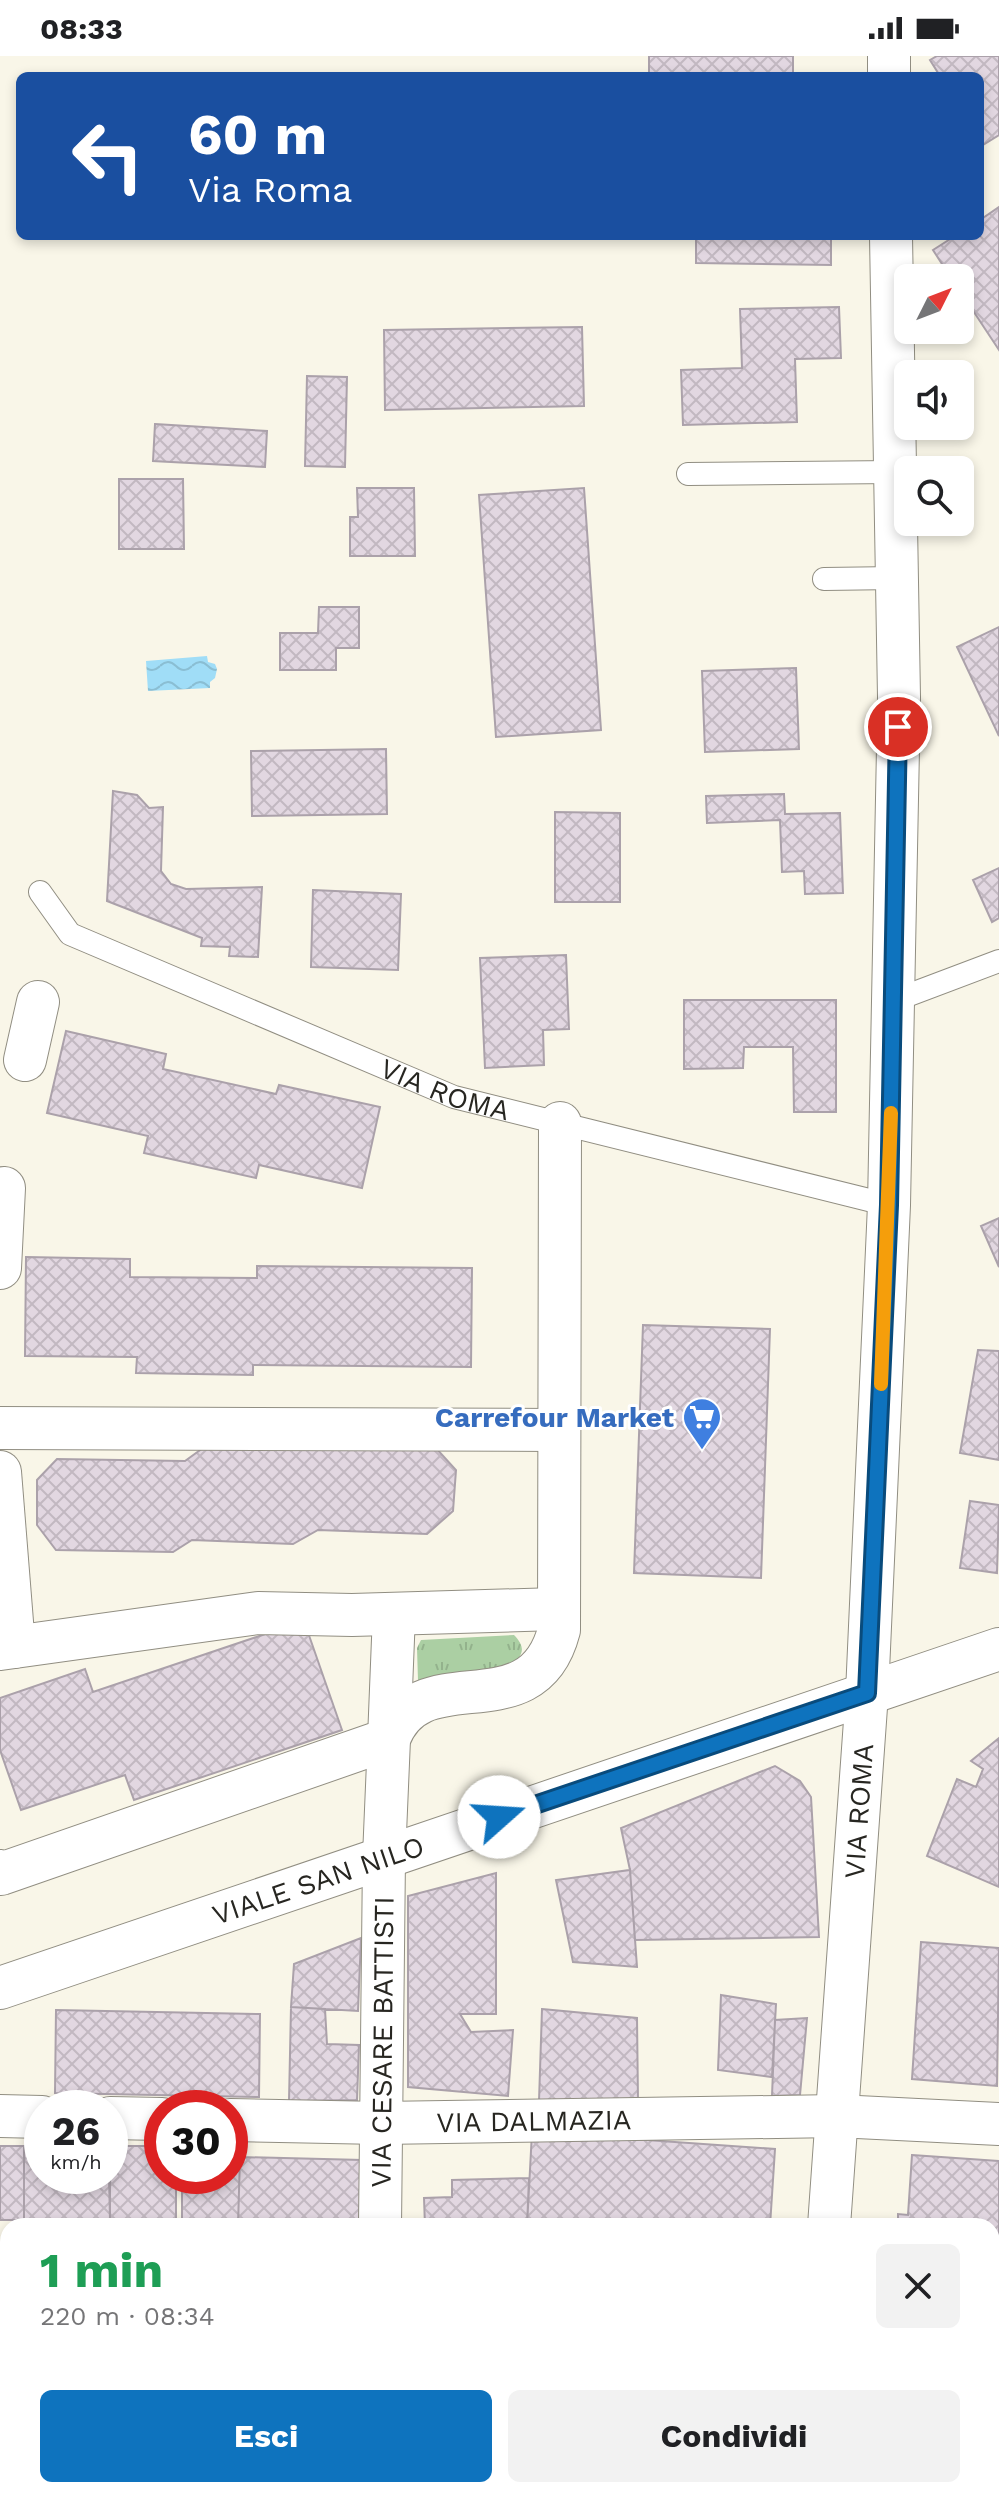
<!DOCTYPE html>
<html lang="it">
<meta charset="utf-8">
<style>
body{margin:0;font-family:"Work Sans",sans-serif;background:#f2f2f2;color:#202124;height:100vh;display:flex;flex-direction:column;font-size:30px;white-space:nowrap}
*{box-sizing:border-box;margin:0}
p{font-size:26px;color:#757577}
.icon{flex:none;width:44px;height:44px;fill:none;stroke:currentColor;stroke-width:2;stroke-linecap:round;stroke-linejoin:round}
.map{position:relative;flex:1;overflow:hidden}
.side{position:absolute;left:0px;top:2162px;width:1000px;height:280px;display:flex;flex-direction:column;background:#fff;border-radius:24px 24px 0 0;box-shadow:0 4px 12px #0003}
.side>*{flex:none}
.top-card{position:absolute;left:16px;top:16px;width:968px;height:168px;border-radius:12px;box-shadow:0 4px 12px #0003;background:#1a4fa0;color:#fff;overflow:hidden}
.needle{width:52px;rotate:48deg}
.buttons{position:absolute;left:894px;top:208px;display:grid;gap:16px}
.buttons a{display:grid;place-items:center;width:80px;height:80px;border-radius:12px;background:#fff;box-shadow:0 4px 12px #0003;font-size:40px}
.speed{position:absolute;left:24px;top:2034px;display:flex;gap:16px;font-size:40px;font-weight:700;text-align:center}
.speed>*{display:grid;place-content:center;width:104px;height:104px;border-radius:50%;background:#fff;box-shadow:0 4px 12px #0003;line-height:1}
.speed small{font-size:20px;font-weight:400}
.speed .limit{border:12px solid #d22;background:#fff;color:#111}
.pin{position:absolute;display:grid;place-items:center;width:68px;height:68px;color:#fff;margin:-34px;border:4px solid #fff;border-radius:50%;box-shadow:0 2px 8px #0007}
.me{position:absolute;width:88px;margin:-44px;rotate:71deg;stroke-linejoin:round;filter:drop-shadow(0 0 6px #0008)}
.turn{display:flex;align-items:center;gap:28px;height:168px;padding:0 40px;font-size:36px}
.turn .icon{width:104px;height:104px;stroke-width:2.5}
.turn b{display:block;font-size:56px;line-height:68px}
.round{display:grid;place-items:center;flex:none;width:84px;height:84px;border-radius:12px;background:#f2f2f2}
.overview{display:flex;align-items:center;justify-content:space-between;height:136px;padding:0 40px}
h1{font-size:48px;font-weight:700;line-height:60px;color:#1e9e55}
.cta{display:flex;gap:16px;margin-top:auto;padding:16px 40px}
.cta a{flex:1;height:92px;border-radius:12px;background:#0e73be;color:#fff;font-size:32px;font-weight:700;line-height:92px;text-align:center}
.cta a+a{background:#f2f2f2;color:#202124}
.status{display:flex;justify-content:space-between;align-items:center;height:56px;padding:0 40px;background:#fff;direction:ltr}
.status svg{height:22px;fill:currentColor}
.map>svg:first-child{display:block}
</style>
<div class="status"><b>08:33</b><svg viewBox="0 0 49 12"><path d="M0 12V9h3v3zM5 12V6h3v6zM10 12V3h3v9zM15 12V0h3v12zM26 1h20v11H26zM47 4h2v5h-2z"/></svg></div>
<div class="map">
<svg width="999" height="2442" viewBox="0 0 999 2442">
<defs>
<pattern id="grass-tufts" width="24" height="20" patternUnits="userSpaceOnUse" patternTransform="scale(2)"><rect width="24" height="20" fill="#abcfa3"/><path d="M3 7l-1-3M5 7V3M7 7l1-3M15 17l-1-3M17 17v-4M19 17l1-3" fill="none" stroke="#93b28c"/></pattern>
<pattern id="water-waves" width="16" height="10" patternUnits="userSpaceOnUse" patternTransform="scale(2)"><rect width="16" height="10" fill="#a0ddf7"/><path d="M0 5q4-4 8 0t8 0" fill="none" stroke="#8abed3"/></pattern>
<pattern id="building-cross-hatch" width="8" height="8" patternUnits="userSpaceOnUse" patternTransform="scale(2)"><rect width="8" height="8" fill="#e2d7e1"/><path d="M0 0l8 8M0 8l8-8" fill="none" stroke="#c2b8c1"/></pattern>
</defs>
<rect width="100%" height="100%" fill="#f9f6e8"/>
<path fill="url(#grass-tufts)" d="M514,1579C553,1618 436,1623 418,1625L417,1592L421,1584Z"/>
<path fill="url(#water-waves)" d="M207,600L208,606L215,608L217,613L215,622L210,626V632L148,635L146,605Z"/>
<path fill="url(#building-cross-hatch)" stroke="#aba1aa" stroke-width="2" d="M649,0H793V20H649Z
M937,0H999V79L983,89L980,85V20H940L930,4Z
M999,151V294L960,235V222H951L933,194L955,180H980V164Z
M696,180H831V209L696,207Z
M839,251L841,302L795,303L797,366L683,369L681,314L742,312L740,253Z
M582,271L584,350L385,354L384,274Z
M307,320L347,321L345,411L305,410Z
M155,368L267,375L265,411L153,405Z
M119,423H183L184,493H119Z
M357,432H414L415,500H350V461H358Z
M584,432L601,674L496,681L479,439Z
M319,551H359V592H336V614H280V577H318Z
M999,571V680L957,591Z
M796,612L799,693L705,696L702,615Z
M386,693L387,758L252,760L251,695Z
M113,735L137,739L149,752L163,751L161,815L171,828L186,833L262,831L258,901L229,900L230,891L201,890L202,882L107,845Z
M784,738L785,758L840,757L843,837L805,838L804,815L782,816L780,764L707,767L706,740Z
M555,756L620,757V846H555Z
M999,812V862L992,866L973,824Z
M313,834L401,838L398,914L311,911Z
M566,899L569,973L543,974L544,1009L485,1012L480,902Z
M684,944H836V1056H794L793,991H744L743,1012L684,1013Z
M66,975L166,998L163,1013L276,1038L279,1029L380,1051L362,1132L259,1109L256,1122L144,1097L148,1080L47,1057Z
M999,1162V1211L981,1170Z
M26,1201L130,1203V1221L257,1222V1210L472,1212L471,1311L253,1309V1319L136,1317L137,1301L25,1300Z
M643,1269L770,1273L761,1522L634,1517Z
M978,1294L999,1295V1404L960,1397Z
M434,1390L456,1414L453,1455L427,1478L318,1474L293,1488L192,1484L173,1496L56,1494L37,1469V1424L57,1403L185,1405L203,1392Z
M970,1445L999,1449L997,1517L960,1512Z
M304,1565L342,1674L134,1744L125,1719L21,1754L0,1694V1642L85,1613L93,1636Z
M999,1682V1831L927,1800L957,1723L976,1731L983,1713L971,1705Z
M775,1710L800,1725L811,1741L819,1881L635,1884L630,1814L621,1772Z
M630,1814L637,1911L573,1906L556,1824Z
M496,1817V1958H460L471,1976L513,1974L508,2040L408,2031V1840Z
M361,1882L358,1955L291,1951L294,1908Z
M921,1886L999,1892L997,2030L912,2023Z
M721,1939L776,1948L772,2021L718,2014Z
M291,1951L325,1953L327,1988L359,1989L357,2044L289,2045Z
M542,1953L637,1962L638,2045H539Z
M56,1954L260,1958L259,2041L55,2037Z
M807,1962L800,2039L772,2040L775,1964Z
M532,2076L775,2093L770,2170H527Z
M0,2090H24V2164H0Z
M24,2090H42V2120H109L110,2164H24Z
M110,2090H162V2120H176V2164H110Z
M912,2099L999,2105V2300H992V2170H898V2158L908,2159Z
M230,2101H240L238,2169L182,2170V2120H230Z
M240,2101L362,2104L359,2170H238Z
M529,2122L527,2170H425L424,2142L452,2141V2124Z
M0,2235H8V2321H0Z
M0,2361H8V2434H154V2442L0,2440Z
M992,2385H999V2442H874V2434H992Z
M165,2434H345V2442H165Z
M407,2434H507V2442H407Z
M527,2434H580L581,2442H527Z
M656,2434H758V2442H708Z"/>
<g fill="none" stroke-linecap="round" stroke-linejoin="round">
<defs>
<g id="lane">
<path d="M688,418L895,416"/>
<path d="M824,523L896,522"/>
<path id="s1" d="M40,836L70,878L454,1041L889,1149"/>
<path d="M893,945L999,905"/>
<path d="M992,2354H999"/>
</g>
<g id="street">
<path d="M889,20V0"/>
<path d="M25,1004L38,946"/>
<path d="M0,1212L4,1132"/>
<path d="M0,1372L558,1374"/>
<path d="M0,1416L14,1591"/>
<path d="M0,1593L258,1557L352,1559L557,1553"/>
<path d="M0,1815L1,1818L389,1683L394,1558"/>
<path id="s2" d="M0,1932L999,1593"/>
<path d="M0,2060L42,2061"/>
<path d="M110,2062L162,2063"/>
<path id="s3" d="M230,2064L381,2067L837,2060L999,2068"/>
<path id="s4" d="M380,2170L384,1801L389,1683C420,1598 532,1678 559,1574L560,1067"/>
<path id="s5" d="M829,2170L867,1637L889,1149L899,641L891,180"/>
<path d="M0,2339H8"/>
<path d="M378,2442V2434"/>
<path d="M809,2442V2434"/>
</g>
</defs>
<use href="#lane" stroke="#918e82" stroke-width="24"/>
<use href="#street" stroke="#918e82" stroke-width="44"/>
<use href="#lane" stroke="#fff" stroke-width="22"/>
<use href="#street" stroke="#fff" stroke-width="42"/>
</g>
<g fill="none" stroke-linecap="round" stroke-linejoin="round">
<defs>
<path id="route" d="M499,1761L867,1637L889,1149L898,671"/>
</defs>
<use href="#route" stroke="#094b7c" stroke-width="20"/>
<use href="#route" stroke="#0e73be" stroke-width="14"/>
<path stroke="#f59e0b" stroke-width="14" d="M881,1328L891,1057"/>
</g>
<defs>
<symbol id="supermarket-pin" viewBox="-11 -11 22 30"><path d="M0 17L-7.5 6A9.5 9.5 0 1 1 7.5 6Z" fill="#3f7fe0" stroke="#fff"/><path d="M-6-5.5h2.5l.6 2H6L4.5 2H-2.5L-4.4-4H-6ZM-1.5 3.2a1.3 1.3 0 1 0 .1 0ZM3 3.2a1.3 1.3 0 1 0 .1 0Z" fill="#fff"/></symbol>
</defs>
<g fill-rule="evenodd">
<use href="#supermarket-pin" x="680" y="1339" width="44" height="60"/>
</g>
<g text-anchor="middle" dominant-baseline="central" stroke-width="6" stroke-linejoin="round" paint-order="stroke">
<g font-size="28" fill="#272621" stroke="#fff">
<text stroke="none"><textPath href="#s1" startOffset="458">VIA ROMA</textPath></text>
<text stroke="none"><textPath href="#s5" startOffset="416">VIA ROMA</textPath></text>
<text stroke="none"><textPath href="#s2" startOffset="336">VIALE SAN NILO</textPath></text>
<text stroke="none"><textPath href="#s4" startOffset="184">VIA CESARE BATTISTI</textPath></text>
<text stroke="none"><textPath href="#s3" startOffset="304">VIA DALMAZIA</textPath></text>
</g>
<g font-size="28" font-weight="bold" fill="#366cbe" stroke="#fff" text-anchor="end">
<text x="674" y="1361">Carrefour Market</text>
</g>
</g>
</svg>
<div class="buttons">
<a><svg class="needle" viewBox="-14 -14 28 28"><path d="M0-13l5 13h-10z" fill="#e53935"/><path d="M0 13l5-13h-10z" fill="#757577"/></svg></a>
<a><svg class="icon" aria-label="sound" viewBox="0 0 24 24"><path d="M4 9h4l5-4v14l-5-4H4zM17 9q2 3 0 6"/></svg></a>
<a><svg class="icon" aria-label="search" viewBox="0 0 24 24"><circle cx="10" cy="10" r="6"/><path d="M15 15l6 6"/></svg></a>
</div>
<div class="speed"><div>26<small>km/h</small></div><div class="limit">30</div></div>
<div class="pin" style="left:898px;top:671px;background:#d93025"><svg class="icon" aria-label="arrive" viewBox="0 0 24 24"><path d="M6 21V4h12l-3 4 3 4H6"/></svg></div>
<svg class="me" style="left:499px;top:1761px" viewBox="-20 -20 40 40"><circle r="19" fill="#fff"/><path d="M0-13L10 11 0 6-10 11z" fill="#0e73be"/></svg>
<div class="top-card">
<div class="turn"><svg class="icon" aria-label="left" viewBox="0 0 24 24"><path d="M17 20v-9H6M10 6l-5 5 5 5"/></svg><div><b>60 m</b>Via Roma</div></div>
</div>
<section class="side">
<div class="overview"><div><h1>1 min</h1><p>220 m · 08:34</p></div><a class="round"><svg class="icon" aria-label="close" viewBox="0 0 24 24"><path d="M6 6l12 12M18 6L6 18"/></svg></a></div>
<div class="cta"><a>Esci</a><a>Condividi</a></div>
</section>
</div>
